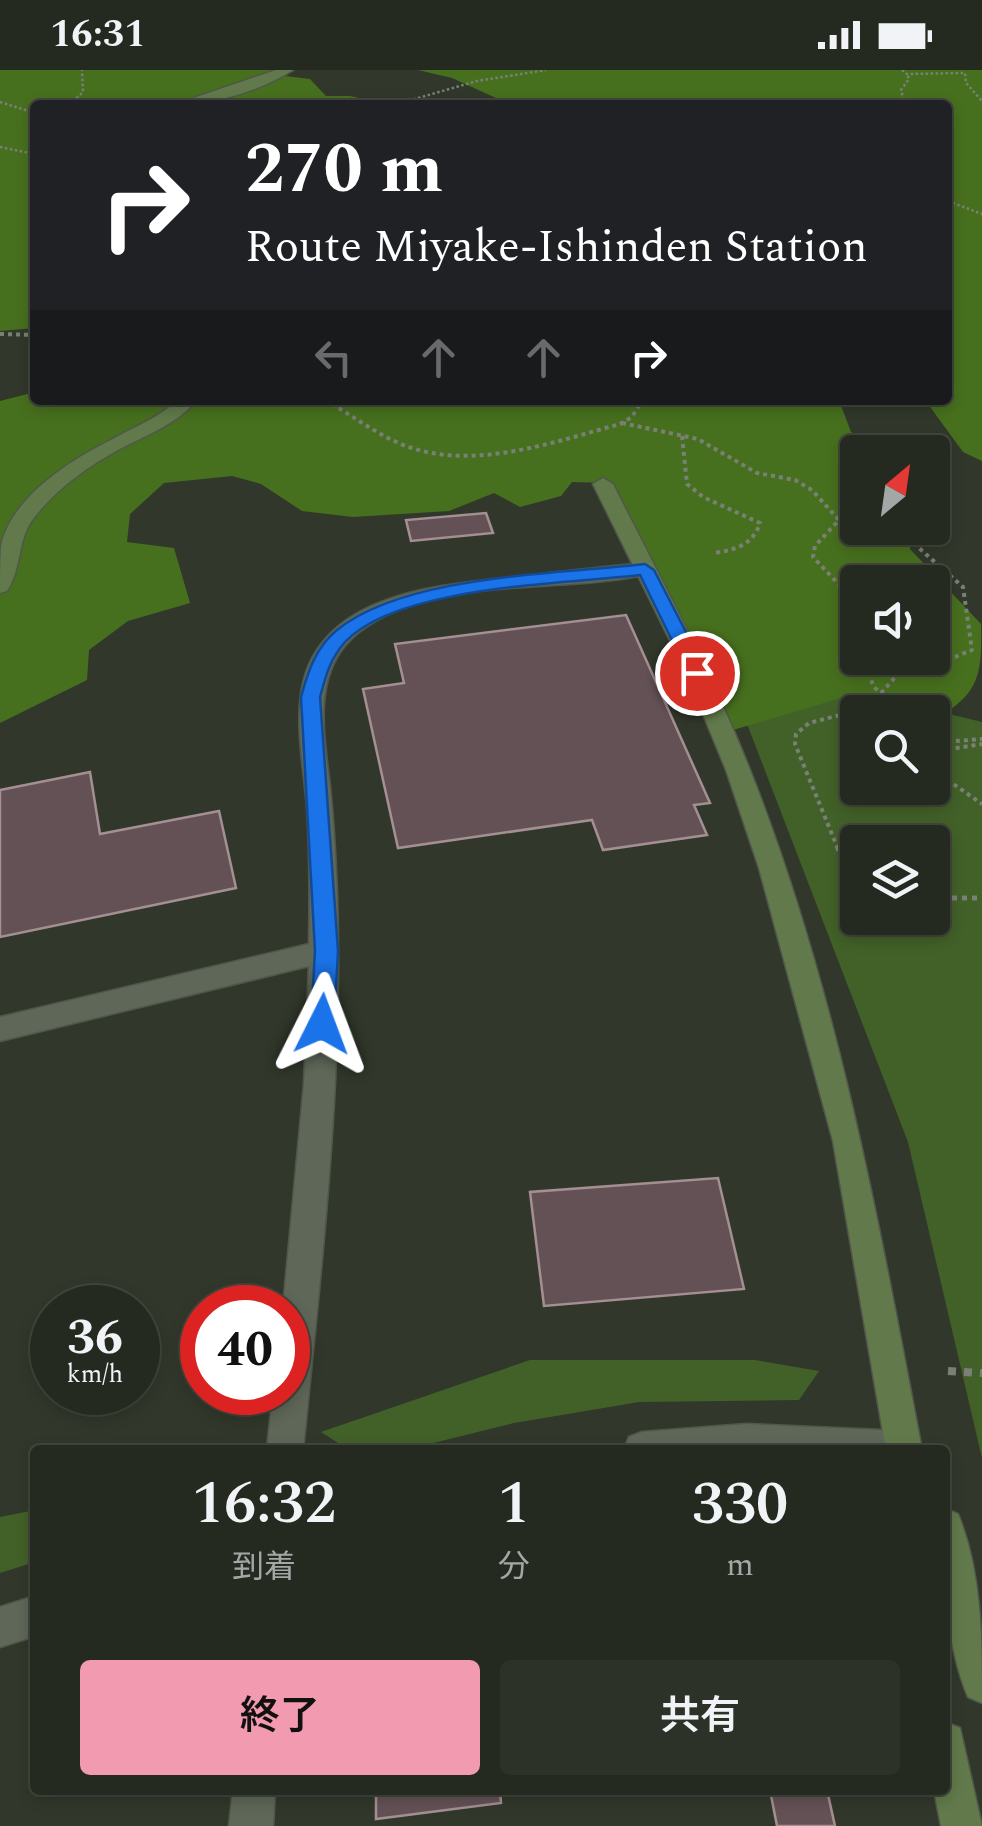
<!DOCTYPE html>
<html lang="ja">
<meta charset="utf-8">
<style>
body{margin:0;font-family:Spectral,"Noto Sans JP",serif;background:#2d3229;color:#f1f3f6;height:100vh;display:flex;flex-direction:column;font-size:38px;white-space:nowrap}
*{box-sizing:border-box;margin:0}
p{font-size:32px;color:#a3a7a5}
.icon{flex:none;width:55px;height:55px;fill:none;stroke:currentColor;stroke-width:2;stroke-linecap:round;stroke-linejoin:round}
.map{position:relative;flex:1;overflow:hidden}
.sheet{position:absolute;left:30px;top:1375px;width:920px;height:350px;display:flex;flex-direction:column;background:#252a20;border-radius:10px;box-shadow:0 5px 15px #0003,0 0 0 2px #42463e}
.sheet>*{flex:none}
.banner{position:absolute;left:30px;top:30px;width:922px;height:305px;border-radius:10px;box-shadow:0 5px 15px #0003,0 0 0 2px #42463e;background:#202124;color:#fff;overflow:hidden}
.needle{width:65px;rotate:29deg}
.fabs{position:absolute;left:840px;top:365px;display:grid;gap:20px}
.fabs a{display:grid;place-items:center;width:110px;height:110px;border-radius:10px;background:#252a20;box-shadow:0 5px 15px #0003,0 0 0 2px #42463e;font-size:50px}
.speed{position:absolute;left:30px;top:1215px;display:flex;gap:20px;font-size:50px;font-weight:700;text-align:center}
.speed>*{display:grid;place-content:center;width:130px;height:130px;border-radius:50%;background:#252a20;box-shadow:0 5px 15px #0003,0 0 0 2px #42463e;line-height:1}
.speed small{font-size:25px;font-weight:400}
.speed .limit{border:15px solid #d22;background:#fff;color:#111}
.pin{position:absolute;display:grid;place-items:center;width:85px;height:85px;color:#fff;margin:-42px;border:5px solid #fff;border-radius:50%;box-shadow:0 2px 10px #0007}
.me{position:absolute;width:110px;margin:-55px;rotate:3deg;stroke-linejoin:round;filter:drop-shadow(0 0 8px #0008)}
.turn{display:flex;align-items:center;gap:35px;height:210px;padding:0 50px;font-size:45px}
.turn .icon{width:130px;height:130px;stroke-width:2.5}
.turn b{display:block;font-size:70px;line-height:85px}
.lanes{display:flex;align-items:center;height:95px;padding:0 50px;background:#0003;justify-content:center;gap:50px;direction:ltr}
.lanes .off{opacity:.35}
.eta{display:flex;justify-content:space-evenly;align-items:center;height:170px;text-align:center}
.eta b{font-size:60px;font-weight:600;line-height:70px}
.primary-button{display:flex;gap:20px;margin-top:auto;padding:20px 50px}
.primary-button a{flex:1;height:115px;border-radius:10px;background:#f29ab0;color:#111;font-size:40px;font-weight:600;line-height:115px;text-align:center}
.primary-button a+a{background:#2d3229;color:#f1f3f6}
.status{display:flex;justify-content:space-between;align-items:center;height:70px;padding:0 50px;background:#252a20;direction:ltr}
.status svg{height:28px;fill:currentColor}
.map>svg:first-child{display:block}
</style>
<div class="status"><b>16:31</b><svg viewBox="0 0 49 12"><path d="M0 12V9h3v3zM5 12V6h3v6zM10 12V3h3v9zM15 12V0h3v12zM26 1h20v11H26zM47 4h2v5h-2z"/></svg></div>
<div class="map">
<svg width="982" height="1756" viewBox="0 0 982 1756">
<rect width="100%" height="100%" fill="#31382b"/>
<path fill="#426128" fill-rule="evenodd" d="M882,608L953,645L982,652V1388L908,1072L739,633ZM858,642H932V718H858ZM858,772H932V848H858Z
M530,1290H755L819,1301L799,1330L639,1332L514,1353L405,1380H349L321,1362Z
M35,1440V1492L0,1503V1447Z"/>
<path fill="#47701e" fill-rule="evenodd" d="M0,0H278L249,13L170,35H35V258L0,261Z
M418,0H982V391L963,382L925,330H948V35H490L496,28L452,8Z
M285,6L310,9L326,26H350L391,35H187Z
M35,322V330H839L851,362L884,382H858V458H912L910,479L981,554C982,606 980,623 933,651L932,642H902L884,629L844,627L733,660L658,501L608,413L572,412L561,426L520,437L494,423L449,441L353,447L302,441L261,414L232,406L164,413L130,444L127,472L174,478L190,533L128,551L89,580L87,610L0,653V331ZM858,512H932V588H858Z"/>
<path fill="#645155" stroke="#a48f93" stroke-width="2.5" d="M486,443L493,463L411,471L406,450Z
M626,545L710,733L694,735L707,765L603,780L592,750L398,778L363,619L404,613L395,574Z
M90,702L100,764L219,741L236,818L0,867V720Z
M718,1108L744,1219L544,1236L530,1122Z
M376,1720H500L501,1733L376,1749Z
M770,1720H827L835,1756H777Z"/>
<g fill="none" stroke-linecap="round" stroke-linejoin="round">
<defs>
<path id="tertiary" d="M645,493L655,499L652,503C561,526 436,502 359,562C310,600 324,664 330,717C352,937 325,1160 303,1380H267L273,1322H288V1238H283L304,1014L309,896L0,971V947L309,874C310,829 310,783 307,737C304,700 296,661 301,624C315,523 438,515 517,507C559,502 602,497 645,493Z
M746,1354L904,1361L917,1366L922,1379L624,1380L629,1367L642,1362Z
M35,1526V1566L0,1577V1537Z
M233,1720H275L273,1756H229Z"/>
<path id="secondary" d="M276,0H293C261,21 211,35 173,35Z
M178,330H197C176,355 146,365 118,380C87,397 55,420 33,449C17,470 22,499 7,521L0,523C0,508 0,491 1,476C11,428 70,390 111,370C134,357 158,348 178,330Z
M603,408L613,414C660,508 711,601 750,700C837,920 878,1149 922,1380H886L833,1071L759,798L726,700L686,603L593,414Z
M945,1438L958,1444C982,1503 982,1569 982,1633L968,1627C943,1567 945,1502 945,1438Z
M945,1652L960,1658L982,1756H941L934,1720H945Z"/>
</defs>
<use href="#tertiary" stroke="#4f574b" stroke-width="3"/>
<use href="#secondary" stroke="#4f574b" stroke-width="3"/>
<path stroke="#798075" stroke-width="2.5" stroke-dasharray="2.5 2.5" stroke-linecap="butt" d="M902,0L907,4L965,3L966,13L982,31
M0,32L35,43
M69,35L83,22L82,0
M394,35L477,11L546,0
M905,35L901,20L909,9L907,4
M0,77L35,84
M948,131L982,144"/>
<path stroke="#798075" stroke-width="4" stroke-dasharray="4 4" stroke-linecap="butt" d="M0,264L35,265
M325,330C352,345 377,365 406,376C474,401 554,372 620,354L632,347L642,330
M622,353L698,369L757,403L795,410L812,420L839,450L815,476L813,487L846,522L858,568
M682,366L687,414L703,427L760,453C753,475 735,480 714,483
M862,588L874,617L901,642
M881,623L909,592L955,587L972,580L963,517L919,478L917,458
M932,673L982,669
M932,682L982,674
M932,691L952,713L982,734
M838,779L795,674L796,664L809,653L891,632"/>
<path stroke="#798075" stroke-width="5" stroke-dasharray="5 5" stroke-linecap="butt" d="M837,776L858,828
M932,828H982"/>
<path stroke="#798075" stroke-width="8" stroke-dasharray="8 8" stroke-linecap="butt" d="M948,1301L982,1303"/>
<use href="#tertiary" fill="#5e6758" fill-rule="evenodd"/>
<use href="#secondary" fill="#627a4b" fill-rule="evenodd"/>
</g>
<path fill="#1a73e8" stroke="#114b97" stroke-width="2.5" d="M645,494L654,500L707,603L704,608H691L688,603L640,505C564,514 397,516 345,572C330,589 326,605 320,627L338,881L334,954L331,961H314L311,954L315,881L301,627C308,601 316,577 337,560C405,505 558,504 645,494Z"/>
</svg>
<div class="fabs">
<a><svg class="needle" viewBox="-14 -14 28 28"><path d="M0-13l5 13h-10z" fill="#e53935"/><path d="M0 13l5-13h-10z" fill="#a3a7a5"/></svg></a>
<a><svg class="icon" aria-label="sound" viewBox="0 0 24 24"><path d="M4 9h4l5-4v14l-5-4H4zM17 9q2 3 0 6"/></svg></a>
<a><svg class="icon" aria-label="search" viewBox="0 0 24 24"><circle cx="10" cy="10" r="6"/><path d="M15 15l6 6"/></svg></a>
<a><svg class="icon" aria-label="layers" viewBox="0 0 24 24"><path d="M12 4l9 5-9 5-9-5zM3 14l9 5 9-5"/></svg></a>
</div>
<div class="speed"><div>36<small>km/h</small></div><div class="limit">40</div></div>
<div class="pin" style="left:697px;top:603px;background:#d93025"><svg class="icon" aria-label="arrive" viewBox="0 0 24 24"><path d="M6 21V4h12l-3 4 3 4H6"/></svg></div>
<svg class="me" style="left:322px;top:954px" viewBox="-20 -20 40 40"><path d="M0-17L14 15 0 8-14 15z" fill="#1a73e8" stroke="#fff" stroke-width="4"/></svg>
<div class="banner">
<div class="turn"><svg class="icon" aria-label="right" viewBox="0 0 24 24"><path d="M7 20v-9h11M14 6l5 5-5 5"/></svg><div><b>270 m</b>Route Miyake-Ishinden Station</div></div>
<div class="lanes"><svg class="icon off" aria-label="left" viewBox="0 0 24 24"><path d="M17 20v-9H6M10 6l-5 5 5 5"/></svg><svg class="icon off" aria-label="ahead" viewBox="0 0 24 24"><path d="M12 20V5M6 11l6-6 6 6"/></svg><svg class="icon off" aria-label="ahead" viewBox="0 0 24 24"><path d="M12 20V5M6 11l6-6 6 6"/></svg><svg class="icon" aria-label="right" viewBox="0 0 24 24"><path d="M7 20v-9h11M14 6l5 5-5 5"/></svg></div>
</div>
<section class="sheet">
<div class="eta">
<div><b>16:32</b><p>到着</p></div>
<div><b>1</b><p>分</p></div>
<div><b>330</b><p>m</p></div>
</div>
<div class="primary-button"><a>終了</a><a>共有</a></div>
</section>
</div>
